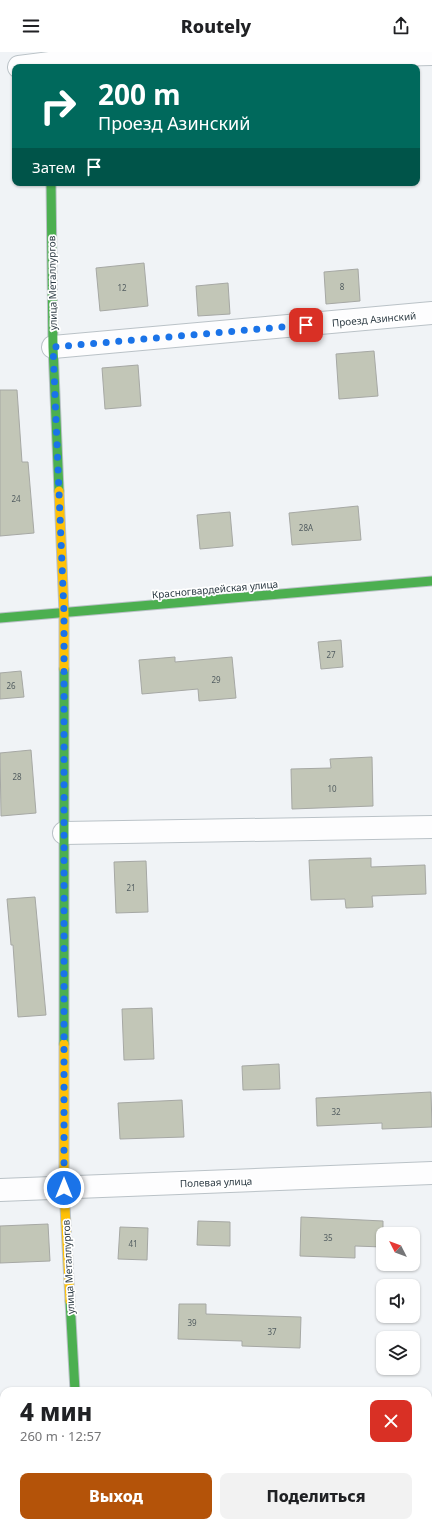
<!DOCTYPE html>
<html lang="ru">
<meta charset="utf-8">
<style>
body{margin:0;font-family:"Noto Sans",sans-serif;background:#f2f2f2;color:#202124;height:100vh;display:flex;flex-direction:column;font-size:15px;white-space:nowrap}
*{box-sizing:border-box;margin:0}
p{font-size:13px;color:#757577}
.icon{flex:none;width:22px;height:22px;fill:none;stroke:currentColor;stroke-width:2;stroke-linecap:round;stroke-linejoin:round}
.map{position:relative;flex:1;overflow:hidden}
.sheet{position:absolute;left:0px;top:1335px;width:432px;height:140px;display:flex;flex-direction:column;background:#fff;border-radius:12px 12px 0 0;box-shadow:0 1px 3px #0004}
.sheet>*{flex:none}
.hud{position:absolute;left:12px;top:12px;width:408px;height:122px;border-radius:8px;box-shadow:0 1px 3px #0004;background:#00695c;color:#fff;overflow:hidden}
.needle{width:26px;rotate:312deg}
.fabs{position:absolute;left:376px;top:1175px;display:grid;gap:8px}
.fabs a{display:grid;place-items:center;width:44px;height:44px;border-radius:8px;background:#fff;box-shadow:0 1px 3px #0004;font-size:20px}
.pin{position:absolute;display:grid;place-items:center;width:34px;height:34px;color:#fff;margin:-17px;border-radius:8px;box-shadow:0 2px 6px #0006}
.me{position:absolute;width:44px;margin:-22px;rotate:0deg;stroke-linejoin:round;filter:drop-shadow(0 0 3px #0008)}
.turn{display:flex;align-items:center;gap:14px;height:84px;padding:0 20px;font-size:18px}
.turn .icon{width:52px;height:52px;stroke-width:2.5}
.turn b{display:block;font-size:28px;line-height:34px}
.then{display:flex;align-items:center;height:38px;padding:0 20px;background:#0003;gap:8px;font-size:15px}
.round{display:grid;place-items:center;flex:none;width:42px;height:42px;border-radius:8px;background:#f2f2f2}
.headline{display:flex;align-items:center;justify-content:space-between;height:68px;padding:0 20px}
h1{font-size:24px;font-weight:800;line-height:30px}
.cta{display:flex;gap:8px;margin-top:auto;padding:8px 20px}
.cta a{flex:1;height:46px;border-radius:8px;background:#b45309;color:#fff;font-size:16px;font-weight:800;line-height:46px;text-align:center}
.cta a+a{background:#f2f2f2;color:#202124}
header{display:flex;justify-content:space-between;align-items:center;height:52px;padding:0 20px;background:#fff;font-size:18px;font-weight:800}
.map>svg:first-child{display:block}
</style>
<header><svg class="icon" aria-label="menu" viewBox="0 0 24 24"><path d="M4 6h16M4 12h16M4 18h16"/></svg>Routely<svg class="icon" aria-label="share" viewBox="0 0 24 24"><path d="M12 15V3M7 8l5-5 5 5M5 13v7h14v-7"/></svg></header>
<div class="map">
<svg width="432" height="1475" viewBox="0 0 432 1475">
<rect width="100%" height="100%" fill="#f0f3f6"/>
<path fill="#c2c6b7" stroke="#a6a8a4" d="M144,211L148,254L100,259L96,216Z
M358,217L360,249L326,252L324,220Z
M228,231L230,262L198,264L196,234Z
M374,299L378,344L339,347L336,302Z
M138,313L141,354L105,357L102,316Z
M0,338H17L22,410H28L34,481L0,484Z
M358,454L361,488L292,493L289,461Z
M230,460L233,494L200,497L197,463Z
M341,588L343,615L321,617L318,590Z
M175,605V610L232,605L236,646L199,649L198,637L142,642L139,608Z
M21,619L24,645L0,647V621Z
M31,698L36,761L1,764L0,701Z
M372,705L373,754L292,757L291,717L331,716L330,707Z
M371,806V815L425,813L426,842L372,844L373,855L346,856L345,847L311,848L309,808Z
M146,809L148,860L116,861L114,810Z
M35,845L46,963L18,965L13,893H11L7,847Z
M152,956L154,1007L124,1008L122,957Z
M279,1012L280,1037L243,1038L242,1014Z
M431,1040L432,1075L382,1077V1071L317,1074L316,1046Z
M182,1048L184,1085L120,1087L118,1051Z
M301,1165L383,1169V1195L355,1194V1206L300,1204Z
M198,1169L230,1170V1194L197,1193Z
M48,1172L50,1209L0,1211V1174Z
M120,1175L148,1176L147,1208L118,1207Z
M179,1252H206V1262L301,1265L300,1296L242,1294V1289L178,1287Z"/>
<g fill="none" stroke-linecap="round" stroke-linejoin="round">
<defs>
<path id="street" d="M19,15L50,11L432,2
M53,295L432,261
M64,781L432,775
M0,1138L432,1121
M0,1410H4
M428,1419H432
M81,1471V1475
M354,1471V1475"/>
<path id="fast" d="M51,131L53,295L59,439
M0,566L432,529
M64,617V992
M70,1249L75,1339"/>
<path id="slow" d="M59,439L64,561V617
M64,992V1136L70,1249"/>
</defs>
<use href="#street" stroke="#bac2c7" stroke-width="24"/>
<use href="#fast" stroke="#bac2c7" stroke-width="11"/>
<use href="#slow" stroke="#bac2c7" stroke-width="11"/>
<use href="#street" stroke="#fdfdfe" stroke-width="22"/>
<use href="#fast" stroke="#4caf50" stroke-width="9"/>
<use href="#slow" stroke="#ffc107" stroke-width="9"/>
</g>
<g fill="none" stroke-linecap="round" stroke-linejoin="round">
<path stroke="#1a73e8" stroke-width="7" stroke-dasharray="0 12.6" d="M64,1136V561L53,295L306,273"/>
</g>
<g text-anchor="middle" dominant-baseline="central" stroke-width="3.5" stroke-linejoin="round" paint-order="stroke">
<g font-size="8" fill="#525d60">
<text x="342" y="234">8</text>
<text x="122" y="235">12</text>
<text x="16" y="446">24</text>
<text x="306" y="475">28А</text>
<text x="331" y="602">27</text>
<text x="216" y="627">29</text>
<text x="11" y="633">26</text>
<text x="17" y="724">28</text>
<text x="332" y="736">10</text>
<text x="131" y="835">21</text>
<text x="336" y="1059">32</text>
<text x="328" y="1185">35</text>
<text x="133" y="1191">41</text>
<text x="192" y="1270">39</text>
<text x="272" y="1279">37</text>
</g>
<g font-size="10" fill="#2c3a43" stroke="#fff">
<text transform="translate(52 231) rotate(-91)">улица Металлургов</text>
<text transform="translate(374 267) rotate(-5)">Проезд Азинский</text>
<text transform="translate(215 537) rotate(-5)">Красногвардейская улица</text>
<text transform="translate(216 1130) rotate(-2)">Полевая улица</text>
<text transform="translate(68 1215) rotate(-93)">улица Металлургов</text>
</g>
</g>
</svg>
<div class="fabs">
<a><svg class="needle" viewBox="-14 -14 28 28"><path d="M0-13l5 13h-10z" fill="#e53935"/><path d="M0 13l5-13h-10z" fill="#757577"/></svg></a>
<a><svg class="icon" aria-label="sound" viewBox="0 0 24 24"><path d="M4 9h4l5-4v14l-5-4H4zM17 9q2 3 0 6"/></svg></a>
<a><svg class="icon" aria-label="layers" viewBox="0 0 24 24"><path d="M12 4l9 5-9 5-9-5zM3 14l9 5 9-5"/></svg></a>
</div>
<div class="pin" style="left:306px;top:273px;background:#d93025"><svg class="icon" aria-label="arrive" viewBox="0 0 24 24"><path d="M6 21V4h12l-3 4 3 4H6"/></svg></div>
<svg class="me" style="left:64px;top:1136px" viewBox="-20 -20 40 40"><circle r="17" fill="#1a73e8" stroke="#fff" stroke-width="3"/><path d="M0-11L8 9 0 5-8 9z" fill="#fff"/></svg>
<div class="hud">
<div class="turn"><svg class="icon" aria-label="right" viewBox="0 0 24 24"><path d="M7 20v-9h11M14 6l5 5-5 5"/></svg><div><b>200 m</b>Проезд Азинский</div></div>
<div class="then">Затем<svg class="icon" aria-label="arrive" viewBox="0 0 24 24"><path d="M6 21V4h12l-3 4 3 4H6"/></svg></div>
</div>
<section class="sheet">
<div class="headline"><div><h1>4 мин</h1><p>260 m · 12:57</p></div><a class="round" style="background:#d93025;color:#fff"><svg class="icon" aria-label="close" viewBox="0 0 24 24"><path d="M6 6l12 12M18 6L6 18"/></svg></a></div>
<div class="cta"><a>Выход</a><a>Поделиться</a></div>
</section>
</div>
